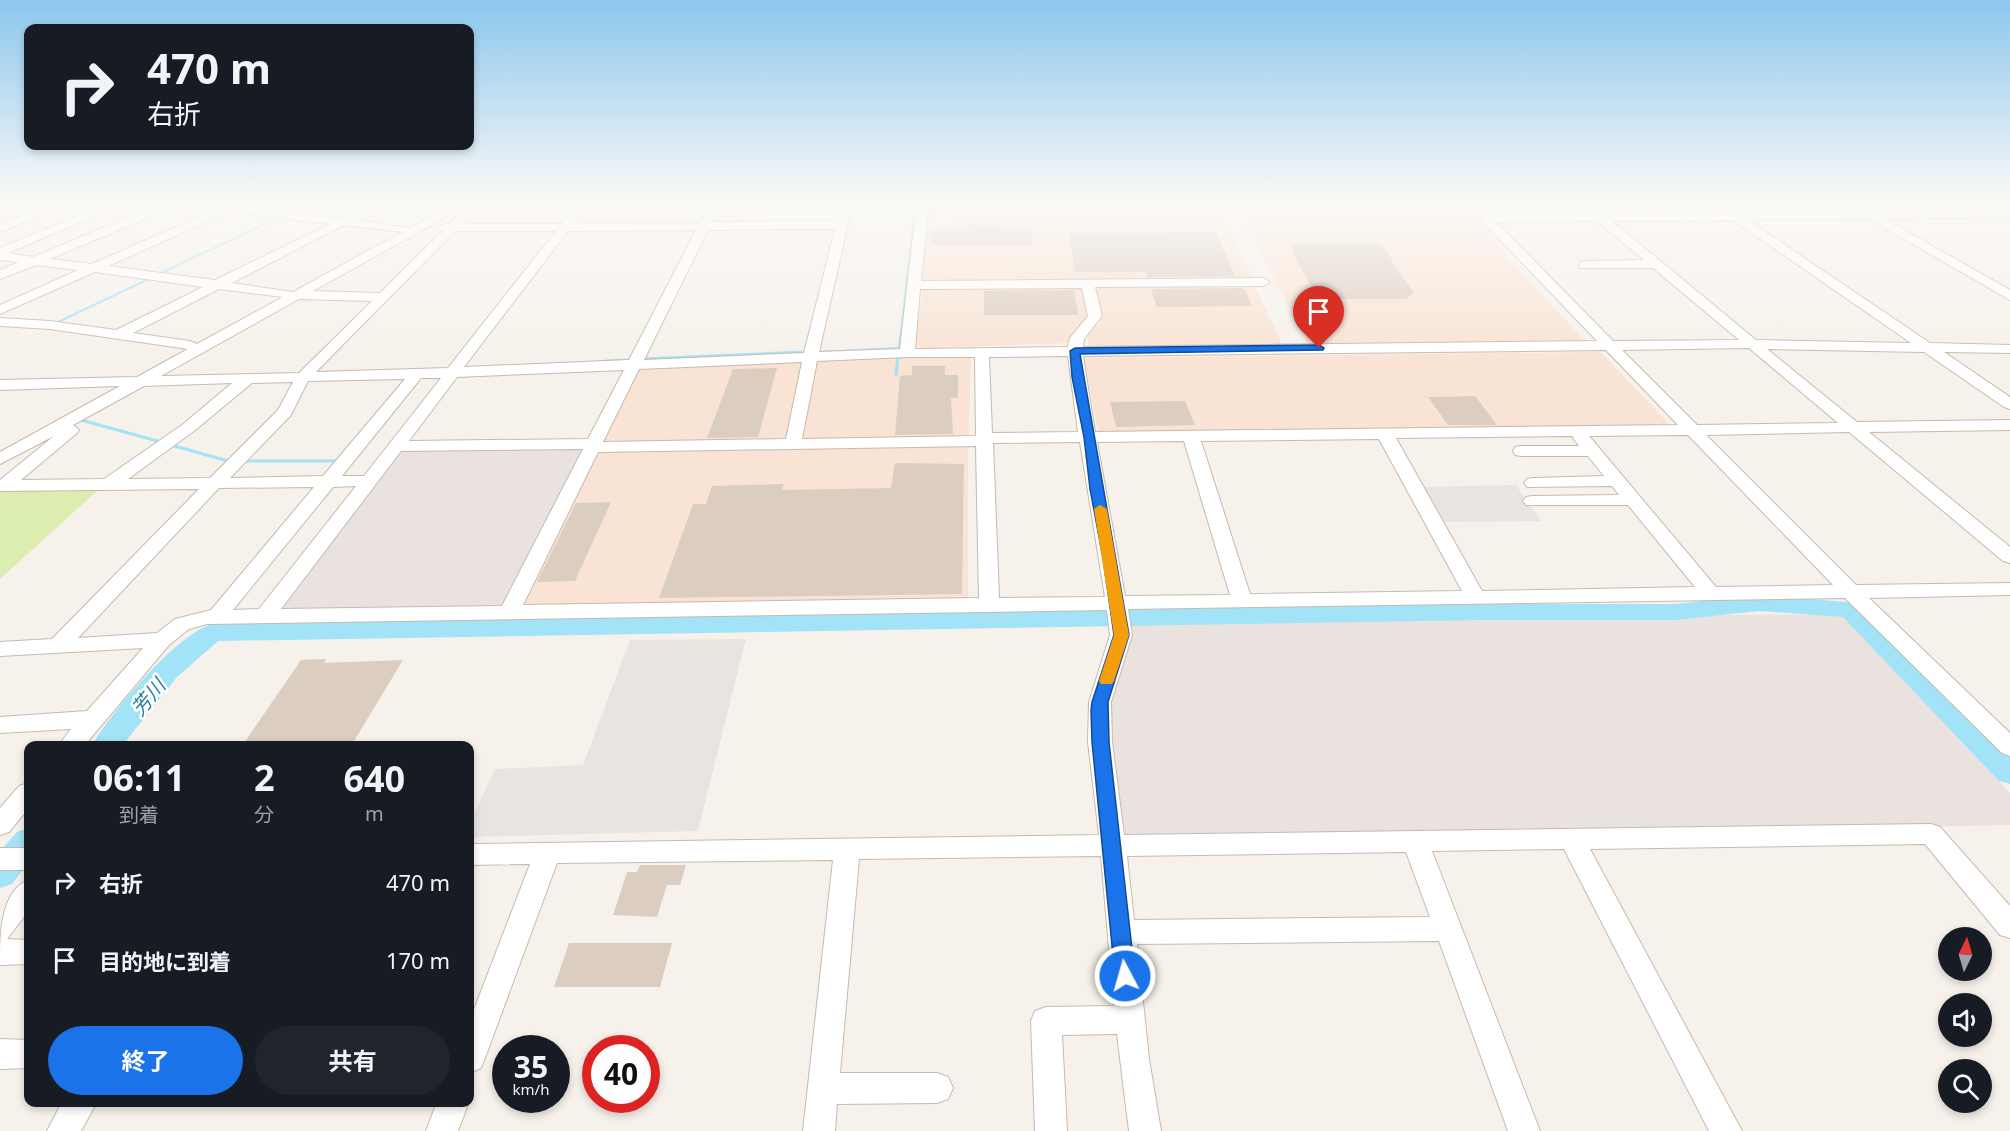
<!DOCTYPE html>
<html lang="ja">
<meta charset="utf-8">
<style>
body{margin:0;font-family:"Noto Sans","Noto Sans JP",sans-serif;background:#20242c;color:#f1f3f6;height:100vh;display:flex;flex-direction:column;font-size:22px;white-space:nowrap}
*{box-sizing:border-box;margin:0}
p{font-size:20px;color:#9ea1a6}
.icon{flex:none;width:33px;height:33px;fill:none;stroke:currentColor;stroke-width:2;stroke-linecap:round;stroke-linejoin:round}
.map{position:relative;flex:1;overflow:hidden}
.drawer{position:absolute;left:24px;top:741px;width:450px;height:366px;display:flex;flex-direction:column;background:#171b24;border-radius:12px;box-shadow:0 3px 9px #0003}
.drawer>*{flex:none}
.guide{position:absolute;left:24px;top:24px;width:450px;height:126px;border-radius:12px;box-shadow:0 3px 9px #0003;background:#171b24;color:#f1f3f6;overflow:hidden}
.needle{width:39px;rotate:5deg}
.tools{position:absolute;left:1938px;top:927px;display:grid;gap:12px}
.tools a{display:grid;place-items:center;width:54px;height:54px;border-radius:50%;background:#171b24;box-shadow:0 3px 9px #0003;font-size:30px}
.speed{position:absolute;left:492px;top:1035px;display:flex;gap:12px;font-size:30px;font-weight:700;text-align:center}
.speed>*{display:grid;place-content:center;width:78px;height:78px;border-radius:50%;background:#171b24;box-shadow:0 3px 9px #0003;line-height:1}
.speed small{font-size:15px;font-weight:400}
.speed .limit{border:9px solid #d22;background:#fff;color:#111}
.pin{position:absolute;display:grid;place-items:center;width:51px;height:51px;color:#fff;margin:-62px -26px;border-radius:50% 50% 50% 0;rotate:-45deg;box-shadow:0 0 6px #0007}
.pin .icon{rotate:45deg}
.me{position:absolute;width:66px;margin:-33px;rotate:354deg;stroke-linejoin:round;filter:drop-shadow(0 0 4px #0008)}
.turn{display:flex;align-items:center;gap:21px;height:126px;padding:0 24px;font-size:27px}
.turn .icon{width:78px;height:78px;stroke-width:2.5}
.turn b{display:block;font-size:42px;line-height:51px}
.eta{display:flex;justify-content:space-evenly;align-items:center;height:102px;text-align:center}
.eta b{font-size:36px;font-weight:700;line-height:42px}
.button{display:flex;gap:12px;margin-top:auto;padding:12px 24px}
.button a{flex:1;height:69px;border-radius:36px;background:#1a73e8;color:#fff;font-size:24px;font-weight:700;line-height:69px;text-align:center}
.button a+a{background:#20242c;color:#f1f3f6}
ul{padding:0;list-style:none}
li{display:flex;align-items:center;gap:18px;height:78px;padding:0 24px}
li div{flex:1}
li b{display:block;font-size:22px}
li em{font-style:normal}
.map>svg:first-child{display:block}
</style>
<div class="map">
<svg width="2010" height="1131" viewBox="0 0 2010 1131">
<rect width="100%" height="100%" fill="#f6f1ea"/>
<path fill="#f9e3d4" d="M928,202H1456L1584,340L1308,345L1241,213L933,215Z
M1226,219L1254,281L923,282L927,221Z
M1255,287L1283,346L1089,348L1088,338L1090,332L1099,324L1102,315L1096,288Z
M1082,288L1088,317L1069,337L1067,343L922,348L915,345L923,289Z
M1600,352L1672,427L1099,434L1084,358Z
M897,356H971L968,445V600L525,607L519,601L637,368Z"/>
<path fill="#e9e2de" d="M588,445L505,605L499,608L276,609L400,448Z
M1843,614L2010,793V825L1118,840L1104,706L1132,631L1130,621Z"/>
<path fill="#dceeaf" d="M929,202H961V215L927,214Z
M98,490L0,579V491Z"/>
<path fill="#e8e4e2" d="M1516,485L1541,521L1441,522L1420,487Z
M746,639L698,831L470,837V823L495,769L583,765L630,640Z"/>
<g fill="none" stroke-linecap="round" stroke-linejoin="round">
<path stroke="#a2e3f8" stroke-width="2" d="M159,274L280,217
M59,323H56L153,277
M899,348L916,202
M816,352L899,348
M769,354L808,352"/>
<path stroke="#a2e3f8" stroke-width="3" d="M642,359L805,352
M606,361L632,360
M896,375L898,355
M81,420L161,442
M171,445L228,461
M243,461H338"/>
<path fill="#a2e3f8" fill-rule="evenodd" d="M1759,595L1859,603L2010,754V784L1999,781L1843,617L1759,611L1676,620H1481L218,641L177,677L122,746H92C110,713 177,634 212,624L1481,604H1676Z
M28,828V863L12,884L0,888V851L17,832Z"/>
</g>
<path fill="#dccdc1" d="M967,224L1031,228L1032,245H931L932,230L965,229Z
M1216,232L1235,276L1147,277L1146,272H1075L1069,233Z
M1373,243L1381,245L1393,259H1390L1414,293L1406,299H1319L1298,263L1291,246H1297L1296,244Z
M1240,288L1245,290L1252,306L1157,307L1151,289Z
M1074,290L1078,315H984V291Z
M912,366H945V375H958V398H951L953,434L895,435L900,376L912,375Z
M777,368L758,437L707,438L733,369Z
M1475,396L1497,425H1448L1428,397Z
M1185,401L1195,425L1116,427L1110,402Z
M895,463L964,464L962,594L659,598L693,504H706L712,486L784,484L782,490L891,488Z
M611,502L575,581L537,582L576,503Z
M326,659L324,663L403,660L351,746H242L301,660Z
M640,865H686L680,885H667L657,917L613,915L627,872H637Z
M569,943H672L660,987H554Z"/>
<g fill="none" stroke-linecap="round" stroke-linejoin="round">
<defs>
<path id="minor" d="M17,202L16,204L0,210V203Z
M56,202H72L0,232V224Z
M112,202H128L8,253L33,257L164,202L226,205L247,202L241,206L341,218L372,202H387L356,220L410,228L456,202L481,203L462,224H561L578,202H589L574,223H700L710,202H721L712,222L836,221L841,202H853L819,352L900,349L917,202H929L921,281L1263,278L1270,282L1263,286L1095,287L1102,316L1084,339L1083,347L1597,341L1464,202H1476L1489,215H1589L1576,202H1588L1603,214L1723,213L1709,202H1722L1738,213L2010,211V217L1885,219L2010,290V300L1869,219L1748,220L1930,343L2010,345V353L1944,352L2010,397V409L2004,407L1924,352L1767,349L1857,422L2010,420V430L1869,432L2010,547V563L2003,561L1849,432L1706,435L1856,585L2010,583V595L1869,598L2010,733V756L2002,753L1845,598L1128,609L1132,635L1111,702L1112,742L1124,835L1931,824L1940,827L2010,906V938L2000,935L1925,844L1590,849L1742,1131H1709L1564,849L1432,851L1540,1131H1508L1439,941L1137,944L1149,1059L1161,1131H1129L1117,1034L1062,1035L1067,1131H1035L1031,1021L1035,1011L1046,1007L1114,1006L1101,856L859,859L840,1073H937L948,1077L953,1088L948,1099L937,1103L837,1104L835,1131H803L833,860L557,863L485,1058L481,1068L470,1073V1020L530,864L470,865V844L1099,835L1088,742L1089,702L1110,635L1107,610L207,624L189,629L169,645L84,746H58L71,729L0,733V717L87,711L143,648L0,656V642L52,639L199,489L0,491V480L54,436L0,464V452L120,386L0,390V380L137,377L188,349L50,329L0,326V318L50,321L116,330L203,287L95,272L0,314V305L78,270L36,265L0,279V270L19,262L0,260V248ZM176,206L214,210L92,264L50,259ZM466,206L449,224L440,225L438,228L442,231L380,293L313,291ZM229,212L330,224L215,280L108,266ZM1733,220L1911,343L1756,340L1612,221ZM1597,221L1644,260L1585,261L1580,262L1579,265L1580,268H1653L1739,340L1613,341L1496,222ZM344,225L402,232L293,292L232,283ZM835,229L804,353L644,360L708,230ZM696,230L629,360L464,367L568,231ZM455,231H556L448,368L316,372ZM1082,288L1088,316L1070,338L1068,347L915,349L920,289ZM219,289L283,297L197,344L190,341L133,333ZM299,299L372,301L299,373L161,376ZM1749,348L1838,423L1697,425L1622,350ZM1606,350L1678,425L1095,432L1083,356ZM1068,356L1078,432L992,433L989,357ZM907,357H975L976,436L802,439L817,361ZM802,362L786,439L603,442L639,369ZM624,370L588,439L409,441L457,377ZM421,378H441L364,476H342ZM405,379L323,476L230,478L291,415L308,381ZM293,382L278,410L210,478L128,479L194,431L252,383ZM232,383L182,425L104,479L21,480L77,433L79,430L73,425L144,386ZM1688,435L1833,585L1716,587L1589,436ZM1572,436L1579,446H1521L1515,447L1513,451L1515,455L1521,456H1588L1604,476L1533,478L1527,479L1524,483L1527,487L1612,486L1619,495L1532,496L1526,497L1523,501L1526,505H1628L1695,587L1482,591L1396,438ZM1379,439L1462,591L1250,594L1201,441ZM1184,441L1230,595L1125,596L1097,442ZM1080,442L1105,597L999,598L993,443ZM976,446L979,598L523,605L598,452ZM583,449L502,606L281,609L401,451ZM356,486L259,609L233,610L333,487ZM314,487L211,610L175,619L157,633L78,638L219,488ZM1406,852L1430,917L1134,920L1127,856Z
M28,783V809L9,832L0,835V808L19,786Z
M0,848H28V870H0Z
M28,880V912L7,939L28,940V964L0,965C0,935 0,892 28,880Z
M0,1039L28,1040V1068L0,1069Z
M62,1102H97L81,1131H47Z
M437,1102H469L458,1131H426Z"/>
</defs>
<use href="#minor" stroke="#c6baae" stroke-width="2"/>
<use href="#minor" fill="#fff" fill-rule="evenodd"/>
</g>
<linearGradient id="sky" x2="0" y2="1"><stop stop-color="#8cc7ee"/><stop offset="0.56" stop-color="#fbf9f6"/><stop offset="1" stop-color="#fbf9f6" stop-opacity="0"/></linearGradient>
<rect width="2010" height="361" fill="url(#sky)"/>
<path fill="#1a73e8" stroke="#114b97" stroke-width="1.5" d="M1319,345L1324,348L1323,350L1080,354L1129,635L1108,702L1109,742L1135,976L1132,983L1125,985L1118,983L1115,976L1092,742L1091,711L1092,702L1114,635L1103,558L1090,489L1084,437L1072,377L1070,351L1075,348Z"/>
<path fill="#f59e0b" d="M1100,505L1107,509L1129,635L1114,681L1112,684H1101L1099,681L1114,635L1094,509Z"/>
<g text-anchor="middle" dominant-baseline="central" stroke-width="5" stroke-linejoin="round" paint-order="stroke">
<g font-size="20" font-style="italic" fill="#207fa0" stroke="#fff">
<text transform="translate(148 697) rotate(-50)">芳川</text>
</g>
</g>
</svg>
<div class="tools">
<a><svg class="needle" viewBox="-14 -14 28 28"><path d="M0-13l5 13h-10z" fill="#e53935"/><path d="M0 13l5-13h-10z" fill="#9ea1a6"/></svg></a>
<a><svg class="icon" aria-label="sound" viewBox="0 0 24 24"><path d="M4 9h4l5-4v14l-5-4H4zM17 9q2 3 0 6"/></svg></a>
<a><svg class="icon" aria-label="search" viewBox="0 0 24 24"><circle cx="10" cy="10" r="6"/><path d="M15 15l6 6"/></svg></a>
</div>
<div class="speed"><div>35<small>km/h</small></div><div class="limit">40</div></div>
<div class="pin" style="left:1319px;top:348px;background:#d93025"><svg class="icon" aria-label="arrive" viewBox="0 0 24 24"><path d="M6 21V4h12l-3 4 3 4H6"/></svg></div>
<svg class="me" style="left:1125px;top:976px" viewBox="-20 -20 40 40"><circle r="17" fill="#1a73e8" stroke="#fff" stroke-width="3"/><path d="M0-11L8 9 0 5-8 9z" fill="#fff"/></svg>
<div class="guide">
<div class="turn"><svg class="icon" aria-label="right" viewBox="0 0 24 24"><path d="M7 20v-9h11M14 6l5 5-5 5"/></svg><div><b>470 m</b>右折</div></div>
</div>
<section class="drawer">
<div class="eta">
<div><b>06:11</b><p>到着</p></div>
<div><b>2</b><p>分</p></div>
<div><b>640</b><p>m</p></div>
</div>
<ul>
<li><svg class="icon" aria-label="right" viewBox="0 0 24 24"><path d="M7 20v-9h11M14 6l5 5-5 5"/></svg><div><b>右折</b></div><em>470 m</em></li>
<li><svg class="icon" aria-label="arrive" viewBox="0 0 24 24"><path d="M6 21V4h12l-3 4 3 4H6"/></svg><div><b>目的地に到着</b></div><em>170 m</em></li>
</ul>
<div class="button"><a>終了</a><a>共有</a></div>
</section>
</div>
